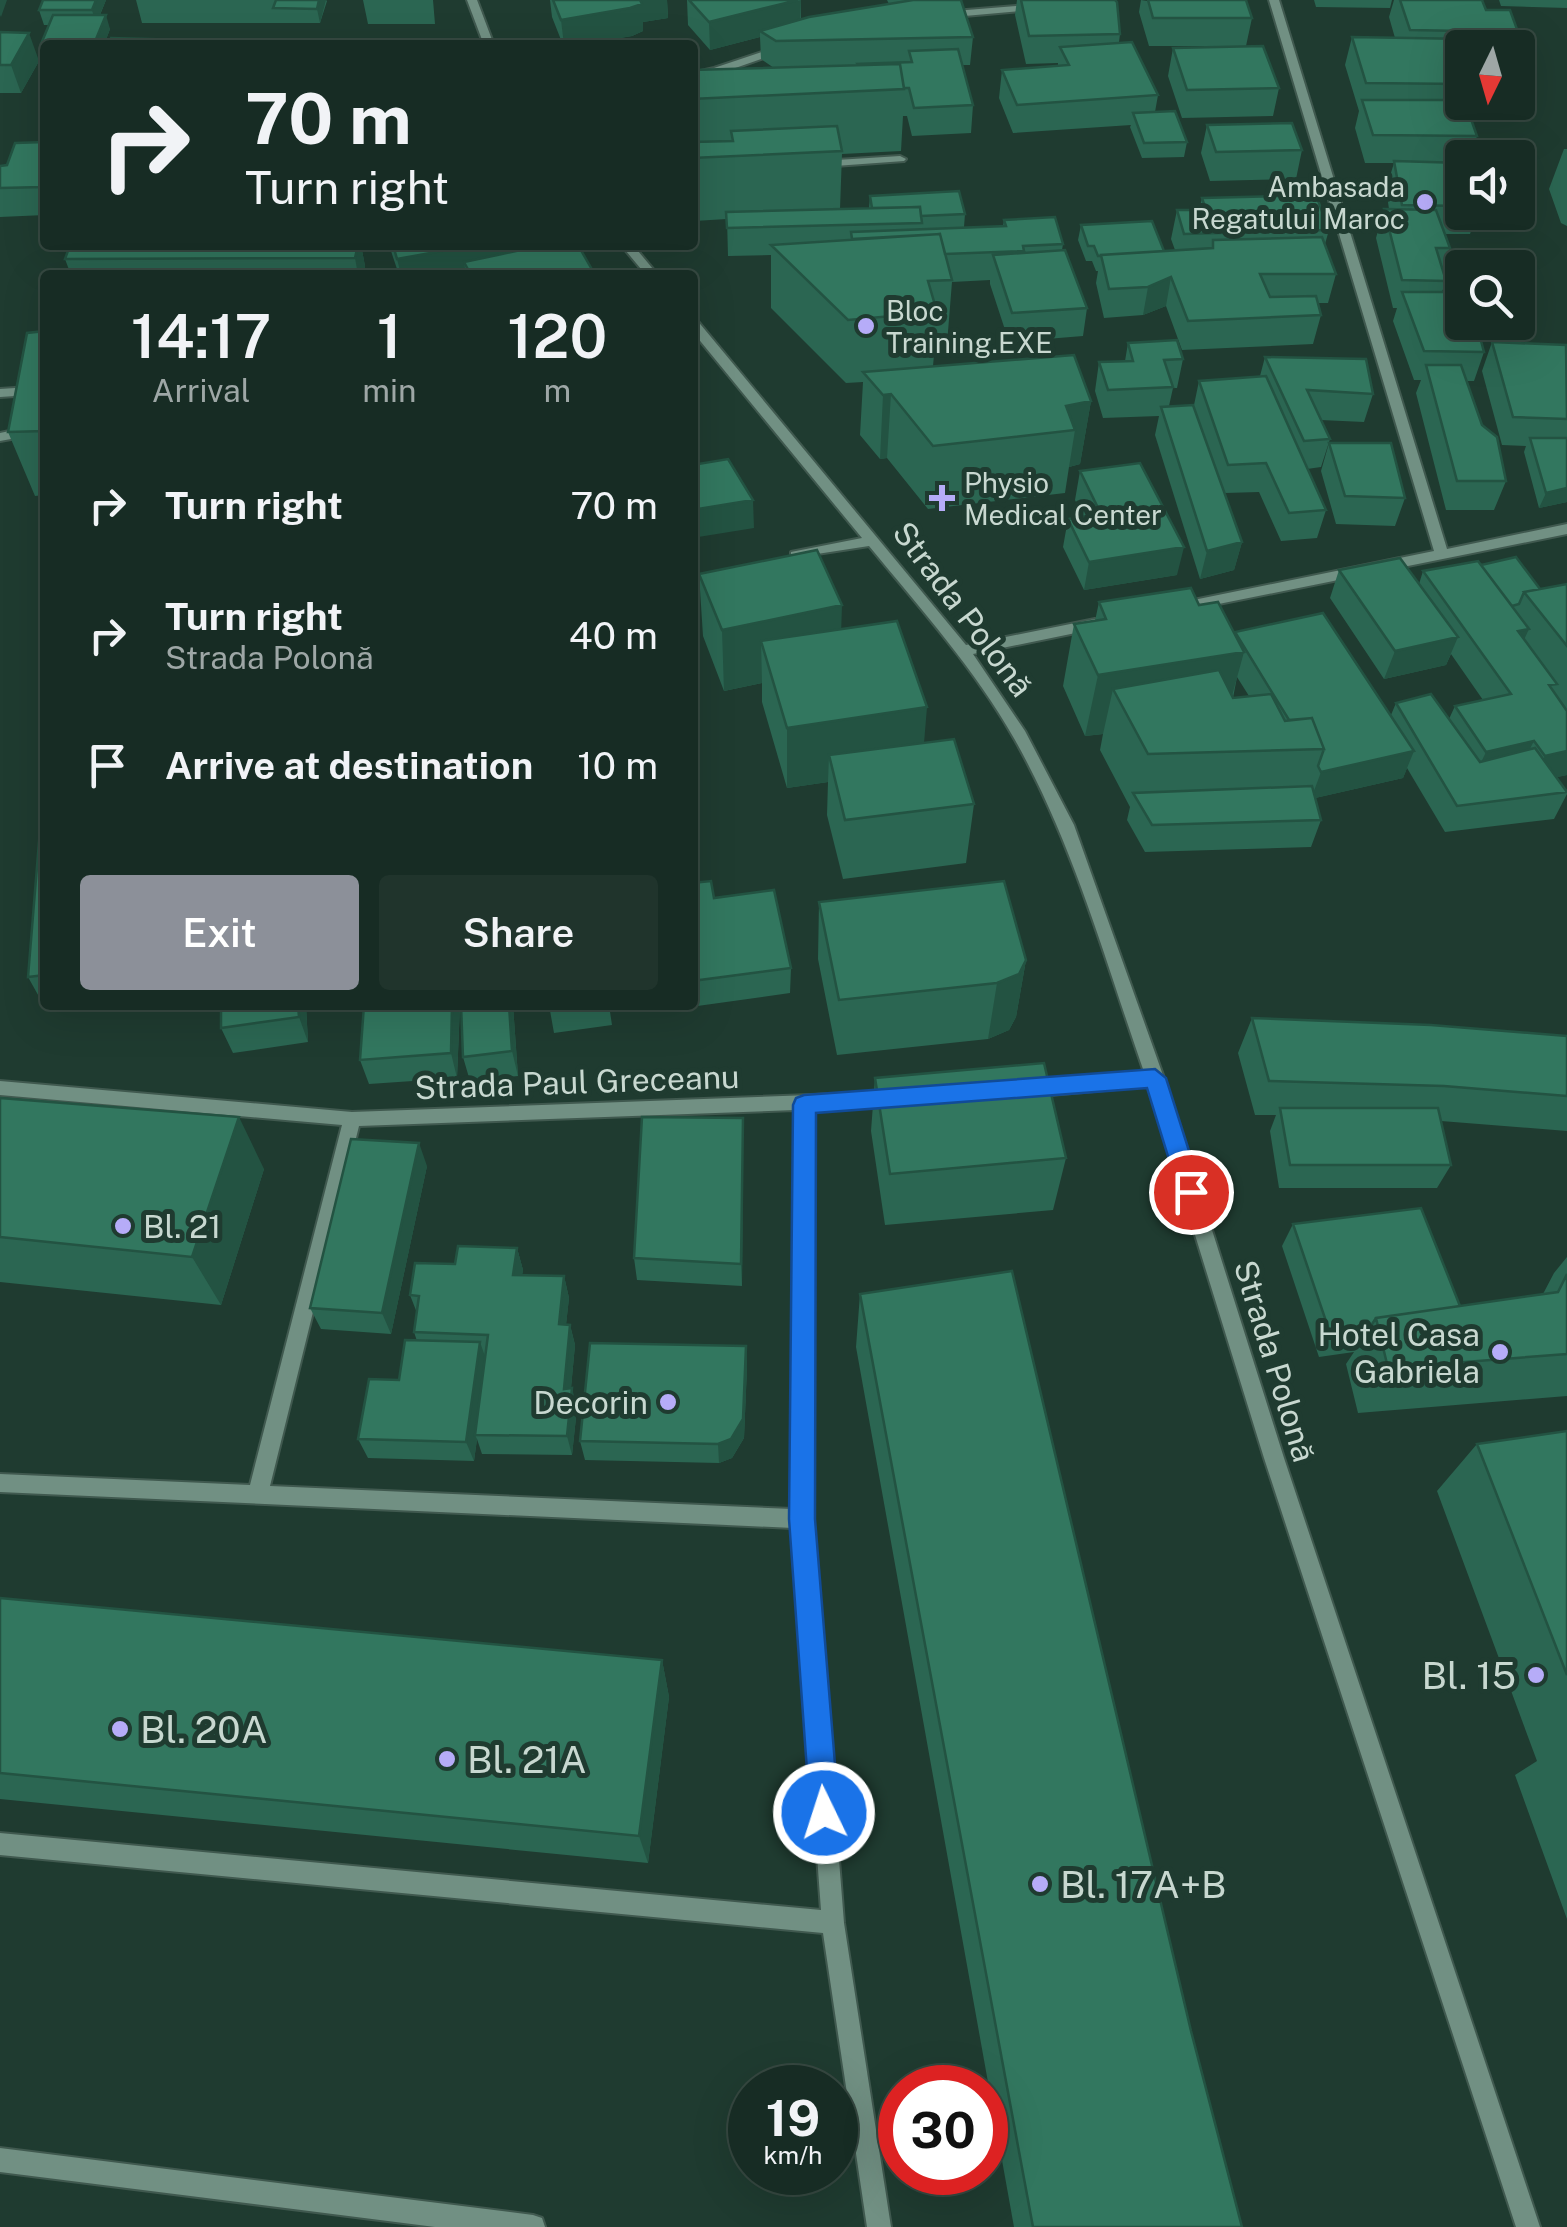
<!DOCTYPE html>
<meta charset="utf-8">
<style>
body{margin:0;font-family:"Public Sans",sans-serif;background:#20342c;color:#f1f3f6;height:100vh;display:flex;flex-direction:column;font-size:38px;white-space:nowrap}
*{box-sizing:border-box;margin:0}
p{font-size:32px;color:#9ea7a6}
.icon{flex:none;width:55px;height:55px;fill:none;stroke:currentColor;stroke-width:2;stroke-linecap:round;stroke-linejoin:round}
.map{position:relative;flex:1;overflow:hidden}
.panel{position:absolute;left:40px;top:270px;width:658px;height:740px;display:flex;flex-direction:column;background:#172c24;border-radius:10px;box-shadow:0 10px 40px #0002,0 0 0 2px #364841}
.panel>*{flex:none}
.banner{position:absolute;left:40px;top:40px;width:658px;height:210px;border-radius:10px;box-shadow:0 10px 40px #0002,0 0 0 2px #364841;background:#172c24;color:#f1f3f6;overflow:hidden}
.needle{width:65px;rotate:185deg}
.buttons{position:absolute;left:1445px;top:30px;display:grid;gap:20px}
.buttons a{display:grid;place-items:center;width:90px;height:90px;border-radius:10px;background:#172c24;box-shadow:0 10px 40px #0002,0 0 0 2px #364841;font-size:50px}
.speed{position:absolute;left:728px;top:2065px;display:flex;gap:20px;font-size:50px;font-weight:700;text-align:center}
.speed>*{display:grid;place-content:center;width:130px;height:130px;border-radius:50%;background:#172c24;box-shadow:0 10px 40px #0002,0 0 0 2px #364841;line-height:1}
.speed small{font-size:25px;font-weight:400}
.speed .limit{border:15px solid #d22;background:#fff;color:#111}
.pin{position:absolute;display:grid;place-items:center;width:85px;height:85px;color:#fff;margin:-42px;border:5px solid #fff;border-radius:50%;box-shadow:0 2px 10px #0007}
.me{position:absolute;width:110px;margin:-55px;rotate:356deg;stroke-linejoin:round;filter:drop-shadow(0 0 8px #0008)}
.turn{display:flex;align-items:center;gap:35px;height:210px;padding:0 40px;font-size:45px}
.turn .icon{width:130px;height:130px;stroke-width:2.5}
.turn b{display:block;font-size:70px;line-height:85px}
.eta{display:flex;justify-content:space-evenly;align-items:center;height:170px;text-align:center}
.eta b{font-size:60px;font-weight:600;line-height:70px}
.action{display:flex;gap:20px;margin-top:auto;padding:20px 40px}
.action a{flex:1;height:115px;border-radius:10px;background:#8c9099;color:#fff;font-size:40px;font-weight:600;line-height:115px;text-align:center}
.action a+a{background:#20342c;color:#f1f3f6}
ul{padding:0;list-style:none}
li{display:flex;align-items:center;gap:30px;height:130px;padding:0 40px}
li div{flex:1}
li b{display:block;font-size:38px}
li em{font-style:normal}
.map>svg:first-child{display:block}
.lines{fill:none;stroke-linecap:round;stroke-linejoin:round}
.minor-casing{stroke:#40594f;stroke-width:4}
.minor{fill:#719083;fill-rule:evenodd}
.wall{fill:#2b6652;fill-rule:evenodd}
.shaded-wall{fill:#235342}
.building{fill:#32775f;stroke:#235342;stroke-width:2.5}
.route{fill:#1a73e8;stroke:#114b97;stroke-width:2.5}
.poi-dot{fill:#b6acf8;stroke:#1f3b30;stroke-width:4}
.labels{text-anchor:middle;dominant-baseline:central;stroke-width:10;stroke-linejoin:round;paint-order:stroke}
.far-poi-label{font-size:28px;fill:#c8d8d0;stroke:#1f3b30;text-anchor:start}
.street-label{font-size:32px;fill:#c8d8d0;stroke:#1f3b30}
.poi-label{font-size:32px;fill:#c8d8d0;stroke:#1f3b30;text-anchor:end}
.near-poi-label{font-size:38px;fill:#c8d8d0;stroke:#1f3b30;text-anchor:start}
</style>
<div class="map">
<svg width="1567" height="2227" viewBox="0 0 1567 2227">
<rect width="100%" height="100%" fill="#1f3b30"/>
<g class="lines">
<!-- minor casing -->
<g class="minor-casing">
<path id="minor" d="M467 0H477L494 45H484Z
M1269 0H1279L1447 549 1567 524V534L1174 613 1169 611V605L1434 551Z
M1016 6 1020 7V11L942 18 937 15 942 12Z
M780 46 785 49 784 51 721 73 692 79V73L714 68Z
M900 156 906 159 904 161 821 167 815 164 821 161Z
M621 245H633L658 275H646Z
M692 318 696 319 966 645 1095 619 1102 624 1095 629 973 654 1025 731 1074 825 1164 1078 1284 1458 1540 2227H1516L1264 1458 1149 1086 1028 1097 1022 1095 1019 1090 1022 1085 1028 1083 1144 1072C1105 960 1073 843 1015 740 975 669 920 608 869 546L791 558V552L862 538 692 331Z
M45 386V394L0 397V389Z
M45 417V426L22 437 0 441V433L14 430Z
M0 1081 352 1112 893 1092 899 1094 902 1099 899 1104 893 1106 813 1109 812 1519 844 1923 891 2227H867L823 1933 0 1855V1833L821 1910 793 1528 0 1492V1474L250 1485 342 1125 0 1095ZM795 1110 792 1509 270 1486 359 1126Z
M0 2148 533 2215 542 2218 545 2227H435L0 2172Z"/>
</g>
<!-- minor -->
<use href="#minor" class="minor"/>
</g>
<!-- wall -->
<path class="wall" d="M43 0H106L100 15 110 29 104 45H45V57L41 44 49 25H44L39 10Z
M136 0H326L327 1 320 23H142Z
M363 0H433L435 24H368Z
M550 0H667L668 18 643 22V31L632 36 578 45H563L552 17Z
M687 0H801V19L889 4 887 0H961L973 37 970 65H962L973 105 971 133 912 136 907 116H903L901 151 842 154 840 209 869 208 870 196 965 214 964 227 1003 226 1004 220 1063 244 1062 250 1087 308 1083 336 1009 342 990 284V280L952 282 947 344H935L933 366 1091 401 1080 464 1069 467 1065 493 928 509 887 458 880 459 860 435 863 382 846 383 771 308V255L728 256 727 219 694 221 692 208V70L774 68 761 59 760 37 710 50 688 25Z
M1017 0H1115L1120 34 1119 42 1158 95 1155 112 1187 142 1184 157 1142 158 1130 127 1131 125 1013 133 999 98 1002 70 1058 66V63L1026 64 1015 15Z
M1141 0 1252 18 1246 46H1149L1139 12Z
M1314 0H1392L1390 8 1316 7Z
M1394 0H1482L1486 10 1518 32 1513 48H1462V102H1478L1474 113H1468L1477 136 1470 158H1462V212H1478L1470 234H1445L1450 248 1443 272 1446 281 1442 292 1484 352 1474 381H1466L1482 425 1506 481 1494 510H1446L1416 393 1421 380H1414L1393 321 1397 308H1393L1376 238 1384 209H1389L1386 189 1394 163H1365L1355 128 1359 111 1345 65 1352 37 1395 38 1389 17Z
M1499 0H1567V8L1501 6Z
M0 32 39 61 21 93H0Z
M1173 48 1279 88 1273 116 1182 118 1168 76Z
M1207 125 1302 150 1296 179 1210 181 1201 153Z
M45 142V215L0 217V166L7 165Z
M1564 149H1567V226L1561 223 1549 189Z
M1202 198 1329 230 1325 244 1336 274 1328 303H1317L1321 315 1313 344 1182 350 1166 306 1143 315 1104 318 1096 283 1098 271H1096L1092 261H1086L1078 240 1081 225 1164 251 1175 250 1171 239 1177 210H1199Z
M361 245 365 266 363 275H71L65 259Z
M389 245H578L594 273 619 275H399Z
M45 331V495L35 496 8 432Z
M1492 342 1567 347V502L1539 508 1524 452 1526 446 1502 445 1482 371Z
M1128 343 1183 359 1177 388H1173L1169 406 1194 405 1199 381 1260 376 1265 357 1373 394 1364 422 1321 420 1330 439 1321 467 1307 469 1326 510 1317 538 1281 541 1259 492 1225 493 1242 542 1234 570 1200 579 1155 435 1159 416 1103 418 1095 391 1099 362 1125 361Z
M1329 443 1405 498 1395 526 1336 524 1321 471Z
M1080 471 1177 575 1084 590 1063 547 1068 519 1083 517 1075 500Z
M1481 565 1540 589 1567 584V775L1557 777 1567 791V794L1554 819 1445 832 1407 768 1403 778 1315 798 1321 820 1311 847 1145 852 1127 820 1130 807 1100 750 1103 734 1085 736 1063 686 1074 624 1095 621 1099 602 1199 605 1234 633 1391 715 1396 703 1449 719 1455 706 1483 700 1451 654 1446 665 1384 679 1330 598 1339 570 1419 584 1423 571ZM1237 677 1249 696 1233 698Z
M699 574 841 629 924 743 974 804 966 863 843 879 827 815 828 782 787 788 762 702V683L724 691 703 636Z
M45 768V1002H42L28 977Z
M692 883 714 898 791 968 790 993 683 1008 682 1005H692Z
M819 902 1026 960 1016 1017 1009 1030 988 1039 837 1055 818 959Z
M221 1005H306L308 1042 233 1053 221 1028Z
M460 1005 457 1078 369 1084 360 1060Z
M461 1005H513L518 1076 470 1081 463 1057Z
M549 1005H609L612 1025 554 1033Z
M1252 1018 1567 1036V1131L1441 1121 1451 1165 1437 1188H1279L1270 1131 1276 1115H1255L1238 1053Z
M875 1078 1066 1158 1053 1210 885 1225 871 1131Z
M0 1098 264 1169 221 1305 0 1282Z
M743 1142 742 1286 637 1280 634 1258Z
M427 1166 391 1334 321 1329 310 1308Z
M1293 1224 1460 1306 1543 1294 1554 1273 1567 1257V1396L1358 1413 1346 1364 1354 1352 1319 1357 1282 1246Z
M517 1248 523 1270 522 1275 564 1276 569 1298 566 1324 570 1325 575 1345 571 1388 577 1408 572 1455 482 1454 477 1439 474 1461 368 1458 358 1439 399 1380 417 1341 414 1332 417 1313 410 1295 455 1264Z
M860 1294 1191 2031 1242 2227H1014L856 1347Z
M746 1346 747 1367 744 1438 732 1458 719 1463 585 1460 580 1441Z
M1567 1431V1919L1515 1775 1537 1761 1437 1491 1477 1444Z
M0 1598 662 1660 669 1697 648 1863 0 1799Z"/>
<!-- shaded-wall -->
<path class="shaded-wall" d="M0 0H7L1 17 0 15Z
M96 0H106L96 24 92 10Z
M319 0H326L320 23 317 9Z
M637 0H667L668 18 643 22V31L632 36 578 45H564L561 20Z
M801 0 800 27 760 31V37L710 50 709 22Z
M106 15 110 29 104 45H94Z
M29 33 39 61 21 93 11 65Z
M358 245H361L365 266 363 275H358L355 258Z
M475 245H564L464 262 466 275H401L397 259Z
M1171 277 1166 306 1143 315 1148 287Z
M891 394 887 458 880 459 883 395Z
M1091 401 1080 464 1069 467 1075 430 1066 406Z
M1567 488V502L1539 508 1546 493Z
M753 500 754 528 692 538V510Z
M1242 542 1234 570 1200 579 1207 551Z
M1184 547 1177 575 1084 590 1089 562Z
M842 605 840 667 761 641 762 683 724 691 722 630Z
M1529 629 1516 657 1518 631Z
M1458 637 1446 665 1384 679 1395 651Z
M1244 652 1227 714 1113 689 1103 734 1085 736 1098 675Z
M927 707 922 767 829 755 828 782 787 788V728Z
M1534 741 1520 768 1473 779 1486 752Z
M1414 751 1403 778 1311 799 1321 772Z
M1567 751V775L1531 783 1545 756Z
M1026 960 1016 1017 1009 1030 988 1039 997 983Z
M298 1005H306L308 1042 299 1017Z
M452 1005H460L457 1078 451 1053Z
M509 1005H513L518 1076 512 1051Z
M239 1117 264 1169 221 1305 192 1257Z
M743 1118V1142L742 1286 741 1264Z
M419 1143 427 1166 391 1334 382 1313Z
M517 1248 523 1270 519 1297 513 1275Z
M564 1276 569 1298 564 1344 559 1324Z
M570 1325 575 1345 569 1409 564 1389Z
M480 1342 487 1362 475 1435 477 1439 474 1461 466 1442Z
M746 1346 747 1367 744 1438 732 1458 719 1463 718 1444Z
M572 1388 577 1408 572 1455 567 1436Z
M662 1660 669 1697 648 1863 639 1836Z"/>
<!-- building -->
<path class="building" d="M43 0H96L92 10H39Z
M276 0H319L317 9 273 8Z
M553 0H640L642 4 630 8 561 20Z
M689 0H798L709 22Z
M913 0H961L973 37 776 41 760 31 809 17Z
M1021 0H1115L1117 2 1120 34 1029 36Z
M1148 0H1246L1252 18H1153Z
M1400 0H1482L1486 10H1510L1518 32 1410 30Z
M53 15H106L94 44H41Z
M0 32 29 33 11 65H0Z
M1352 37 1467 39 1470 48H1462V84L1366 83Z
M111 38 184 40 181 45H108Z
M315 42H440L439 45H315Z
M1132 42 1158 95 1017 105 1002 70 1069 65 1060 47Z
M1263 46 1279 88 1187 90 1173 48Z
M958 49 973 105 914 108 909 88H904L900 64 859 65 858 64 912 62 909 51Z
M900 64 904 89 692 99V70Z
M1362 100H1462V102H1465L1477 136 1373 135Z
M1175 111 1187 142 1144 143 1133 113Z
M1292 123 1302 150 1216 152 1207 125Z
M837 126 842 151 692 158V142L733 141 731 131Z
M45 142V180L43 187 0 188V166L7 165 15 143Z
M1394 161 1462 163V206L1402 205Z
M959 191 965 214 921 216 920 207 872 208 870 196Z
M1316 195 1329 230 1184 234 1177 210H1206L1202 198Z
M920 207 922 223 727 228 726 212Z
M1384 209 1436 210 1450 248H1436L1446 281 1402 280Z
M1055 217 1063 244 1023 246 1024 251 945 254 940 234 852 239 851 232 1006 226 1004 220Z
M1152 221 1164 251 1101 255V256H1098L1094 246H1088L1081 225Z
M940 234 952 280 928 281 937 312 848 320 771 245Z
M1322 237 1336 274H1260L1270 297 1316 296 1321 315 1188 321 1171 277 1148 287 1109 289 1101 255 1213 248V240Z
M70 245H358L355 258 65 259Z
M393 245H475L397 259Z
M545 245H578L594 273 582 275H471L464 262Z
M1065 250 1087 308 1012 313 993 255Z
M617 270 619 275H582Z
M1402 292H1462V322H1476L1484 352 1424 351Z
M45 331V431L8 432 27 333Z
M1177 340 1183 359 1164 360 1173 387 1108 390 1099 362 1133 361 1128 343Z
M1492 342 1566 345 1567 419 1513 417Z
M1074 355 1091 401 1066 406 1075 430 933 446 891 394 883 395 863 372Z
M1265 357 1366 359 1373 394 1307 390 1330 439 1304 441Z
M1426 365H1461L1482 425 1497 437 1506 481H1457Z
M1266 376 1326 510 1289 513 1266 463 1228 465 1199 381Z
M1193 405 1242 542 1207 551 1161 407Z
M1530 438H1567V488L1546 493Z
M1329 443H1391L1405 498 1345 496Z
M728 459 753 500 692 510V465Z
M1140 463 1184 547 1089 562 1068 519 1101 514 1080 471Z
M817 550 842 605 722 630 699 574Z
M1516 557 1540 589 1524 592 1519 604 1512 606 1481 565Z
M1400 558 1458 637 1395 651 1339 570Z
M1478 561 1529 629 1518 631 1557 684 1549 685 1567 711V751L1545 756 1534 741 1486 752 1455 706 1511 694 1423 571Z
M1567 584V646L1524 592Z
M1191 588 1199 605 1218 602 1244 652 1098 675 1074 624 1106 619 1099 602Z
M1323 613 1414 751 1321 772 1318 766 1324 749 1312 718 1289 720 1235 632Z
M897 621 927 707 787 728 761 641Z
M1219 670 1233 698 1271 694 1285 721 1312 718 1324 749 1148 754 1113 689Z
M1431 694 1480 762 1535 748 1567 792 1457 806 1396 703Z
M954 739 974 804 845 820 829 755Z
M45 768V975L28 977Z
M1312 786 1321 820 1152 825 1133 793Z
M711 881 714 898 774 890 791 968 692 981V883Z
M1004 881 1026 960 1019 974 997 983 839 1000 819 902Z
M221 1005H298L299 1017 221 1028Z
M364 1005H452L451 1053 360 1060Z
M461 1005H509L512 1051 463 1057Z
M549 1005H572L549 1008Z
M1252 1018 1431 1025 1567 1036V1096L1444 1086 1269 1081Z
M1044 1063 1066 1158 890 1174 875 1078Z
M0 1098 239 1117 192 1257 0 1237Z
M1280 1108H1438L1451 1165H1290Z
M642 1117 743 1118 741 1264 634 1258Z
M351 1139 419 1143 382 1313 310 1308Z
M1421 1208 1460 1306 1376 1318 1367 1332 1331 1336 1293 1224Z
M458 1246 517 1248 513 1275 564 1276 559 1324 570 1325 564 1389 572 1388 567 1436 475 1435 488 1335 414 1332 419 1296 410 1295 415 1263 455 1264Z
M1012 1271 1191 2031 1242 2227H1033L860 1294Z
M1567 1274V1354L1388 1368 1376 1318 1558 1292Z
M405 1340 480 1342 466 1442 358 1439 369 1379 399 1380Z
M590 1343 746 1346 743 1419 731 1439 718 1444 580 1441Z
M1567 1431V1675L1477 1444Z
M0 1598 662 1660 639 1836 0 1773Z"/>
<!-- route -->
<path class="route" d="M1155 1069 1166 1078 1202 1192 1199 1199H1182L1179 1192 1147 1088 816 1113 815 1519 839 1813 834 1823 824 1827 814 1823 810 1813 789 1519 793 1105 796 1098 804 1095Z"/>
<!-- markers -->
<g class="poi-dot">
<circle cx="1425" cy="202" r="10"/>
<circle cx="866" cy="326" r="10"/>
<path d="M937 483h10v10h10v10h-10v10h-10v-10h-10v-10h10z"/>
<circle cx="123" cy="1226" r="10"/>
<circle cx="1500" cy="1352" r="10"/>
<circle cx="668" cy="1402" r="10"/>
<circle cx="1536" cy="1675" r="10"/>
<circle cx="120" cy="1729" r="10"/>
<circle cx="447" cy="1759" r="10"/>
<circle cx="1040" cy="1884" r="10"/>
</g>
<g class="labels">
<!-- far-poi labels -->
<g class="far-poi-label">
<text x="1405" y="186" text-anchor="end">Ambasada<tspan x="1405" dy="32">Regatului Maroc</tspan></text>
<text x="886" y="310">Bloc<tspan x="886" dy="32">Training.EXE</tspan></text>
<text x="964" y="482">Physio<tspan x="964" dy="32">Medical Center</tspan></text>
</g>
<!-- street labels -->
<g class="street-label">
<text transform="translate(963 609) rotate(53)">Strada Polonă</text>
<text transform="translate(577 1082) rotate(-2)">Strada Paul Greceanu</text>
<text transform="translate(1275 1361) rotate(73)">Strada Polonă</text>
</g>
<!-- poi labels -->
<g class="poi-label">
<text x="143" y="1226" text-anchor="start">Bl. 21</text>
<text x="1480" y="1334">Hotel Casa<tspan x="1480" dy="37">Gabriela</tspan></text>
<text x="648" y="1402">Decorin</text>
</g>
<!-- near-poi labels -->
<g class="near-poi-label">
<text x="1516" y="1675" text-anchor="end">Bl. 15</text>
<text x="140" y="1729">Bl. 20A</text>
<text x="467" y="1759">Bl. 21A</text>
<text x="1060" y="1884">Bl. 17A+B</text>
</g>
</g>
</svg>
<div class="buttons">
<a><svg class="needle" viewBox="-14 -14 28 28"><path d="M0-13l5 13h-10z" fill="#e53935"/><path d="M0 13l5-13h-10z" fill="#9ea7a6"/></svg></a>
<a><svg class="icon" aria-label="sound" viewBox="0 0 24 24"><path d="M4 9h4l5-4v14l-5-4H4zM17 9q2 3 0 6"/></svg></a>
<a><svg class="icon" aria-label="search" viewBox="0 0 24 24"><circle cx="10" cy="10" r="6"/><path d="M15 15l6 6"/></svg></a>
</div>
<div class="speed"><div>19<small>km/h</small></div><div class="limit">30</div></div>
<div class="pin" style="left:1191px;top:1192px;background:#d93025"><svg class="icon" aria-label="arrive" viewBox="0 0 24 24"><path d="M6 21V4h12l-3 4 3 4H6"/></svg></div>
<svg class="me" style="left:824px;top:1813px" viewBox="-20 -20 40 40"><circle r="17" fill="#1a73e8" stroke="#fff" stroke-width="3"/><path d="M0-11L8 9 0 5-8 9z" fill="#fff"/></svg>
<div class="banner">
<div class="turn"><svg class="icon" aria-label="right" viewBox="0 0 24 24"><path d="M7 20v-9h11M14 6l5 5-5 5"/></svg><div><b>70 m</b>Turn right</div></div>
</div>
<section class="panel">
<div class="eta">
<div><b>14:17</b><p>Arrival</p></div>
<div><b>1</b><p>min</p></div>
<div><b>120</b><p>m</p></div>
</div>
<ul>
<li><svg class="icon" aria-label="right" viewBox="0 0 24 24"><path d="M7 20v-9h11M14 6l5 5-5 5"/></svg><div><b>Turn right</b></div><em>70 m</em></li>
<li><svg class="icon" aria-label="right" viewBox="0 0 24 24"><path d="M7 20v-9h11M14 6l5 5-5 5"/></svg><div><b>Turn right</b><p>Strada Polonă</p></div><em>40 m</em></li>
<li><svg class="icon" aria-label="arrive" viewBox="0 0 24 24"><path d="M6 21V4h12l-3 4 3 4H6"/></svg><div><b>Arrive at destination</b></div><em>10 m</em></li>
</ul>
<div class="action"><a>Exit</a><a>Share</a></div>
</section>
</div>
